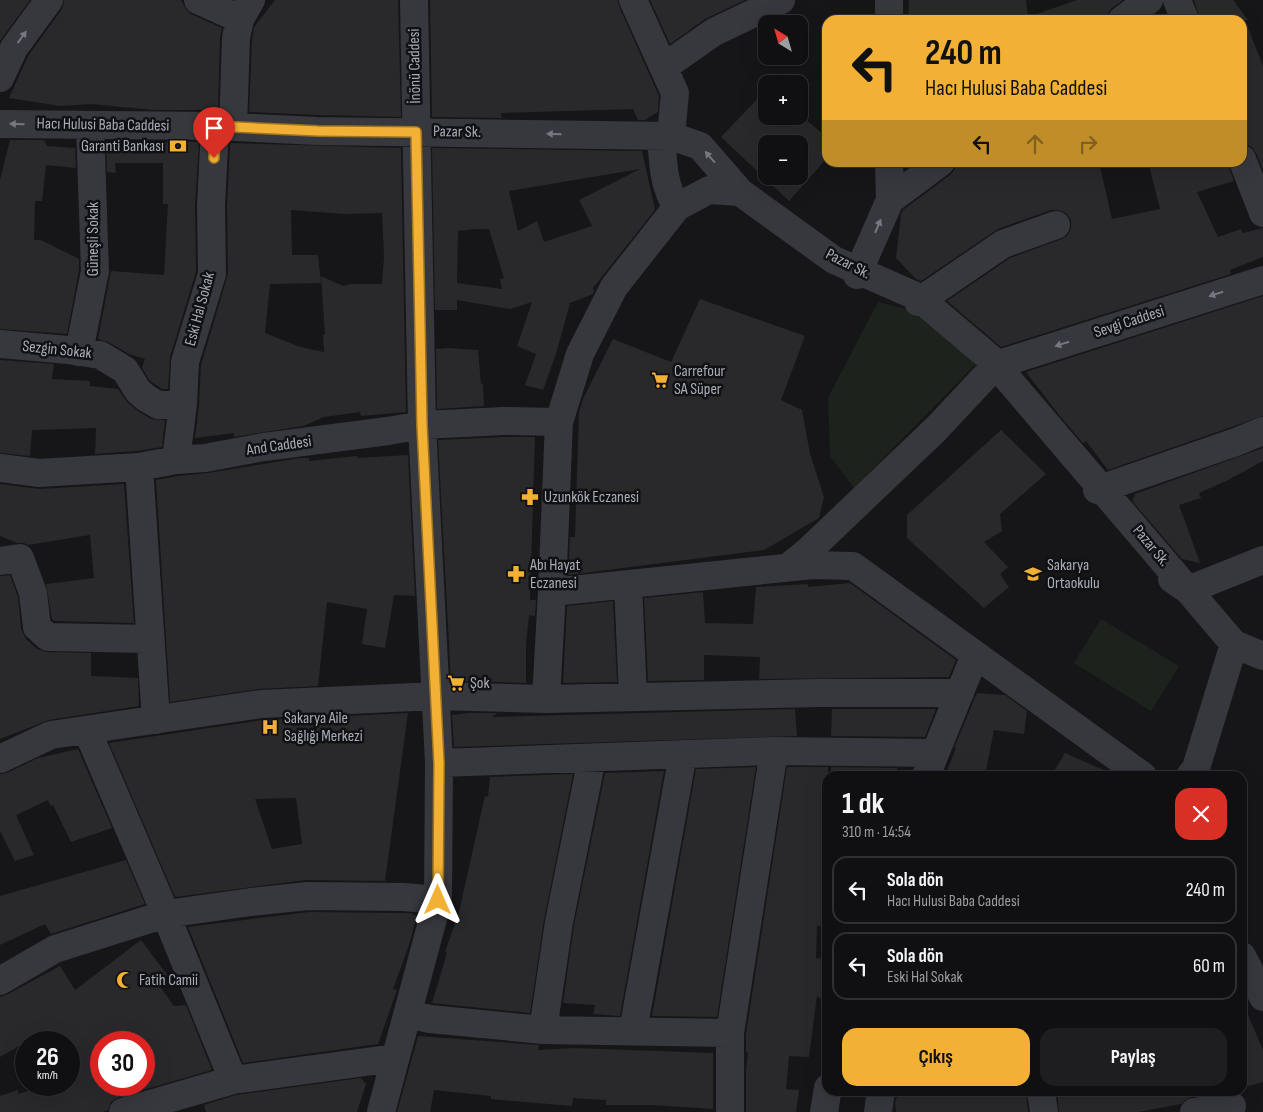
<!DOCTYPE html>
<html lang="tr">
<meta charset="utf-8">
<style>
body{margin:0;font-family:"Sofia Sans Condensed",sans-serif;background:#1e1e20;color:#f1f3f6;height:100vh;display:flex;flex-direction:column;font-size:19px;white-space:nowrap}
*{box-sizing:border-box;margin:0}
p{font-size:16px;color:#9c9d9f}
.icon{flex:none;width:28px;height:28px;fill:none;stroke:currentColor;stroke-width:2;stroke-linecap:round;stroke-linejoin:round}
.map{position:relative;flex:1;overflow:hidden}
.drawer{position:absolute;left:822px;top:771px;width:425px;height:325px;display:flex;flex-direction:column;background:#101012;border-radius:15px;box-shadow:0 5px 20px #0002,0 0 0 1px #303032}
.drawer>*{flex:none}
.top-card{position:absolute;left:822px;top:15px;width:425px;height:152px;border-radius:15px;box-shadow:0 5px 20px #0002,0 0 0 1px #303032;background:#f2b134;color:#111;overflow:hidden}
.needle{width:32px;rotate:323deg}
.fabs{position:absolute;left:758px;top:15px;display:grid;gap:10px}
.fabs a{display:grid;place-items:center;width:50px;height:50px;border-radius:10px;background:#101012;box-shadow:0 5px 20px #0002,0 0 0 1px #303032;font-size:25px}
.speed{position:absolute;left:15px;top:1031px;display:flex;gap:10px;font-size:25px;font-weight:700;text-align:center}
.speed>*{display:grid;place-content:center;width:65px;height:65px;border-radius:50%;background:#101012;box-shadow:0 5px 20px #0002,0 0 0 1px #303032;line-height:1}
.speed small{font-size:12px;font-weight:400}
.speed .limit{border:8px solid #d22;background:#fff;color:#111}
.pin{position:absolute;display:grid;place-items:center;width:42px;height:42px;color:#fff;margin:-51px -21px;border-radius:50% 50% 50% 0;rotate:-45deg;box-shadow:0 0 5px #0007}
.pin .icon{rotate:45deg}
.me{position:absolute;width:55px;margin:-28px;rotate:0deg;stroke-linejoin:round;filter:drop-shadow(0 0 4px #0008)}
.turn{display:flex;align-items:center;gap:18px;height:105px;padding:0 20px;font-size:22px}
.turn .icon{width:65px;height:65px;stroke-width:2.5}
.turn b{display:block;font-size:35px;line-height:42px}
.lanes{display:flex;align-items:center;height:48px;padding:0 20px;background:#0003;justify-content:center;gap:25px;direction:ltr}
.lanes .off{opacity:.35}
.round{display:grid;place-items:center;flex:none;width:52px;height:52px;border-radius:15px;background:#1e1e20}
.overview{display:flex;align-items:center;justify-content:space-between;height:85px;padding:0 20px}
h1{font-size:30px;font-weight:700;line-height:38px}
.cta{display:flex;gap:10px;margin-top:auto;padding:10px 20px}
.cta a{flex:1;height:58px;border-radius:15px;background:#f2b134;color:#111;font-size:20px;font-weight:700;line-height:58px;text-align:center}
.cta a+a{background:#1e1e20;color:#f1f3f6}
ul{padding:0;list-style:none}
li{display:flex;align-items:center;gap:15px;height:68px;margin:0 10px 8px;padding:0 10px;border:2px solid #303032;border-radius:15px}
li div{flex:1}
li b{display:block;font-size:19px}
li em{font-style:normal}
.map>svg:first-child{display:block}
.green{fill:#1c231d}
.building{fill:#29292c;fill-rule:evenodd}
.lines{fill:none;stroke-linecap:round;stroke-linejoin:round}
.minor{stroke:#37383d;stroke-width:28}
.oneway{fill:#757881}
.route-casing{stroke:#9d7322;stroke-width:12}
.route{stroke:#f2b134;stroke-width:9}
.labels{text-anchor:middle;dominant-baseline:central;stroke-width:5;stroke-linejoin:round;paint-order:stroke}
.street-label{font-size:16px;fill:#a8adb8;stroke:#111113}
.poi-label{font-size:16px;fill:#a8adb8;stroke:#111113;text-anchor:start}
</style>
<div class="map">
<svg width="1263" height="1112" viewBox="0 0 1263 1112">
<rect width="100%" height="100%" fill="#161618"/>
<!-- green -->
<path class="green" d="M878 302 909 310 947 335 976 364 854 488 830 456 828 398Z
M1101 619 1179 666 1151 711 1074 663Z"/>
<!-- building -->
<path class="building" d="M0 0H30L0 41Z
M64 0H181L186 9 191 14 222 28 220 37 218 110H153L91 104 60 106 9 98 28 56 62 9Z
M275 0H398L401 117 318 115 249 112 252 40 254 27Z
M430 0H618L619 6 659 96 658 112 645 120H638L633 109 501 113 502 118 432 117Z
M650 0H745L705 19 670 44Z
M909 0H1026L1028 17 1077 0H1123L1112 8 1108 13 1107 20H908Z
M1194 0H1233L1248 20H1245L1263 66V170L1256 153 1252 147 1246 144 1242 136V20H1200Z
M766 90V116H799V114L828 138V157L789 201 721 137ZM766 144H799V176H766Z
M10 140H44L47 146 75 148 76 168 46 165 42 201H35L34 240H41L79 259V270L67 334 0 329V180Z
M106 141 199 142 195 205 196 272 170 357 168 389H162L150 381 142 368 145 359 129 354 108 342 98 339 111 271 164 275 168 204H163V163H115L116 173 107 172Z
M230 143 401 148 406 412 361 416 360 412 324 417 303 426 234 437V433L195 438 199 405 201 365 228 274 227 206ZM291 210 344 214 382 213 384 257 382 284H351L343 286 321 276 325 335H323L324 352 300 347 265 333 270 284 321 283 318 255H292Z
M432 148 642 151 655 210 593 288 594 291 593 294 570 303 556 354 543 390 525 385 536 354 517 346 532 302 510 309 457 300V310H435ZM640 169 579 200 592 226 544 242 537 221 518 231 509 191ZM475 229H489L504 278 500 279 502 289 457 283 458 231Z
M956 162H1099L1112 219 1160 209 1148 162H1227L1234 181 1197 192 1218 237 1241 229 1243 233 1263 228V257L1230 270 1231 274 1001 347 947 301 1010 258 1062 239 1068 235 1071 228V220L1066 213 1058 210H1051L998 229 921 281 916 279 896 258 901 214 903 210 950 175 955 169Z
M1263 296V416L1108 470 1086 441 1083 443 1059 415 1026 372Z
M700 299 805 336 781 400 802 410 810 454 824 497 819 518 764 550 568 575 570 537H575L579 412 583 399 613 339 671 362Z
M449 348 478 350 481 384H483L484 406 437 409 436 349Z
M0 360 54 364 52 379 90 381V386L118 389 128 403 138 411 151 419 165 420 162 447 137 451 95 454 96 428 32 430 30 456 0 453Z
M1001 430 1046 474 1000 514 1002 531 984 542 1008 567 1000 574 1009 587 984 608 907 538V515Z
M504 437H535L530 600H536L535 616 529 615 526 645V683L451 681 438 440Z
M1263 448V461L1228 480 1199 493 1201 498 1179 505 1200 563 1182 559 1132 501 1135 494Z
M408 455 415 596 394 595 385 648 362 644 367 609 327 602 318 686 259 689 170 702 156 480 178 476 208 473 300 458H309V461L357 456V458Z
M0 484 40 489 124 484 134 623 54 621 52 619 46 584 94 578 90 535 28 545 24 543H17L0 536Z
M10 575 18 597 21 629 26 639 37 649 47 652 91 653V676L138 678 139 706 49 720 0 739V576Z
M850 583 956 660 949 677 759 679 760 657 704 655V680L648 681 644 598 703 592 705 623 753 624 756 587 808 584V587Z
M613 601 617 682 563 683 567 606Z
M977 693 1005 695 1027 711 1024 734 994 730 985 776H945L956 748H954Z
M795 709 797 736 454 747 452 715 469 713H497L492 717Z
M832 709H936L925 737 831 736Z
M408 713 385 881 306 880 175 897 109 743 262 720ZM296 798 302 844 272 849 255 799Z
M78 749 112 828 71 842 53 805 51 806 48 800 16 815 34 855 15 861 0 831V774L7 773 38 758Z
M1065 753 1115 775 1117 776H1051Z
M756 767 717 1017 652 1016 696 769Z
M787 767H828V926H817L816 958 828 959V963L821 999 817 996 809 1057 789 1056 786 1089 799 1090 796 1112H746V1072L748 1052 746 1053V1034Z
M831 767 897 768V776H831Z
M664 771 620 1016 593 1014 595 1005 563 1003 574 925 605 773Z
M573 774 544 920 530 1013 432 1003 447 953 445 952 459 912 485 796 488 797 490 777Z
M126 860 145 904 51 934 45 924 0 945V896Z
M309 912 402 913H411L417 916 409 945 393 989 397 990 378 1044 243 1063 188 927Z
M141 940 168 976 158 984 174 1006 186 1005 212 1070 119 1097 111 1102 108 1110 103 1112H0V1096L18 1090V1094L51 1085H69V1042H46L41 1033 0 1057V997L8 994 60 966 75 990ZM101 1042H144V1085H101Z
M1242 1001 1263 1050V1082L1242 1088Z
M418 1036 539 1045 538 1050 574 1048 713 1053V1109L651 1105H606V1100L573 1098 572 1106 491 1099V1096L434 1090 430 1112H397Z
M361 1078 366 1084 357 1112H206L204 1105 236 1095Z
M901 1091H1026L1028 1112H896L895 1101Z
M1057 1091H1202V1095L1191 1097 1185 1100 1181 1104 1138 1112H1059Z"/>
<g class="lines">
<!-- minor -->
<path class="minor" d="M198 0 240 19 251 0
M633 0 675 93 671 136
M889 0V20
M1177 0 1185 20
M1122 20 1149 0
M664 67 714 32 781 0
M0 78 14 48 49 0
M0 124 215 126 318 131 671 136 700 146 740 192 834 260 918 297 990 358 1188 590
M233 127 236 38 240 19
M660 136C662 144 662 151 663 160 664 177 668 193 677 207
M1242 159 1263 213
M890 200 941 162
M857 275 890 200 889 162
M918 302 1003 244 1056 225
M0 344 68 350 100 355 125 370 138 391 146 398 158 405 183 404
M79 352 95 271 90 125
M176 460 183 404 185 362 212 274 211 206 215 126
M139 467 156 720
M0 468 39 473 139 467 176 460 205 458 264 447 388 431 422 425 504 421 559 422
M1097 490 1236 442 1263 431
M0 561 20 558 33 593 37 627 48 637 150 639
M787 568 807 552 936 429 996 365 1263 280
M1172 579 1188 590 1234 644 1196 768 1190 776
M628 584 633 697
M1188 590 1263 560
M552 592 813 565 853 566 1143 776
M1234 644 1263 656
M546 699 552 592 559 422 580 354 614 287 677 207 709 190 740 192
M87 730 164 910 233 1080
M0 759 51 735 261 704 436 696 546 699 818 693H960
M439 763 774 751 935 753
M926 776 975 655
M1242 956 1263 997
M0 981 55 949 166 914 251 902 308 896 403 897 438 900
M408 1014 430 1019 543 1030 730 1033
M543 1030 559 922 592 758
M633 1031 683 754
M1041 1091 1044 1112
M123 1112 233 1080 395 1058
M381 1112 438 900 439 763 422 425 414 0
M730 1112V1033L774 751
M824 1112 828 1088
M878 1112 881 1091
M1194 1112 1232 1106"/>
</g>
<!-- one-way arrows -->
<defs><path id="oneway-solid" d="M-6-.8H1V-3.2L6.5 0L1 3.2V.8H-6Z" transform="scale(1.25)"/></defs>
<g class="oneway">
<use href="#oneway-solid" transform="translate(22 37) rotate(-54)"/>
<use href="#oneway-solid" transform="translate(17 124) rotate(-179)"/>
<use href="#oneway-solid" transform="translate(554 134) rotate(-179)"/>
<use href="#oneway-solid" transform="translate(710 157) rotate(-131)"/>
<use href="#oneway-solid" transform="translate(878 226) rotate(-67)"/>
<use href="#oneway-solid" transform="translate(1216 294) rotate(163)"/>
<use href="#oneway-solid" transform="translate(1062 344) rotate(162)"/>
</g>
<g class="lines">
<!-- route casing -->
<g class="route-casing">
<path id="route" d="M214 158 215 126 318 131 416 132 422 425 439 763 438 900"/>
</g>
<!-- route -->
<use href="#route" class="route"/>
</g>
<!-- icons -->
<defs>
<g id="bank-bare" transform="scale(1.35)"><path d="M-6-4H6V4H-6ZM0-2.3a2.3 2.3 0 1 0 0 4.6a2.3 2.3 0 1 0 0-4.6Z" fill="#f2b134" stroke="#111113" stroke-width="2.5" paint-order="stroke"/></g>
<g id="supermarket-bare" transform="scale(1.35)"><path d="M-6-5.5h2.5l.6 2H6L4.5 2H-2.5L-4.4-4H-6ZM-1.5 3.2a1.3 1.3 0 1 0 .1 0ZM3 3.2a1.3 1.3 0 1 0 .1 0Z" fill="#f2b134" stroke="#111113" stroke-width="2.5" paint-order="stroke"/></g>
<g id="pharmacy-bare" transform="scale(1.35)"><path d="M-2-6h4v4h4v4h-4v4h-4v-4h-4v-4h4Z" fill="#f2b134" stroke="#111113" stroke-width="2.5" paint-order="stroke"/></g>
<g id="school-bare" transform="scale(1.35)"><path d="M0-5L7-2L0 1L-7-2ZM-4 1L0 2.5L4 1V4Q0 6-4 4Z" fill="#f2b134" stroke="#111113" stroke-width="2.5" paint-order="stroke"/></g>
<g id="hospital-bare" transform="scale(1.35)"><path d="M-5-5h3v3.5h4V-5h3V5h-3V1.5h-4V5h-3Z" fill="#f2b134" stroke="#111113" stroke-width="2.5" paint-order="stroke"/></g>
<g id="mosque-bare" transform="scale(1.35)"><path d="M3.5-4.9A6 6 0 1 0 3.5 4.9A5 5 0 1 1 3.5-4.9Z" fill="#f2b134" stroke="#111113" stroke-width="2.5" paint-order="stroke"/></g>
</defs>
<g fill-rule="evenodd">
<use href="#bank-bare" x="178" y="146"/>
<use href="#supermarket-bare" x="660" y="380"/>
<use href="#pharmacy-bare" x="530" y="497"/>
<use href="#pharmacy-bare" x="516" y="574"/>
<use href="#school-bare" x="1033" y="574"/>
<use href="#supermarket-bare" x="456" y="683"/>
<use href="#hospital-bare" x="270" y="727"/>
<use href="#mosque-bare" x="125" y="980"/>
</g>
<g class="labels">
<!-- street labels -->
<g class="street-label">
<text transform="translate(415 66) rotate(-91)">İnönü Caddesi</text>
<text transform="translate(103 125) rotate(1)">Hacı Hulusi Baba Caddesi</text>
<text transform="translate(457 132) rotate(1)">Pazar Sk.</text>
<text transform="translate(93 239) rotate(-90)">Güneşli Sokak</text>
<text transform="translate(848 264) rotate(27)">Pazar Sk.</text>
<text transform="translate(200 309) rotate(-75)">Eski Hal Sokak</text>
<text transform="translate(1129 322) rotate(-18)">Sevgi Caddesi</text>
<text transform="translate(57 350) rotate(6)">Sezgin Sokak</text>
<text transform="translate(279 446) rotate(-8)">And Caddesi</text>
<text transform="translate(1151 546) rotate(50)">Pazar Sk.</text>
</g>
<!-- poi labels -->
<g class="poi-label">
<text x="164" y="146" text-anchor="end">Garanti Bankası</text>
<text x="674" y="371">Carrefour<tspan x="674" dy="18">SA Süper</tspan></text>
<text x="544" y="497">Uzunkök Eczanesi</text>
<text x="530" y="565">Abı Hayat<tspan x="530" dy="18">Eczanesi</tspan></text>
<text x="1047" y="565">Sakarya<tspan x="1047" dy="18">Ortaokulu</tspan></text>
<text x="470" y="683">Şok</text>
<text x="284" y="718">Sakarya Aile<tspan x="284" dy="18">Sağlığı Merkezi</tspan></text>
<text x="139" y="980">Fatih Camii</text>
</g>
</g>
</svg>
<div class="fabs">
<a><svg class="needle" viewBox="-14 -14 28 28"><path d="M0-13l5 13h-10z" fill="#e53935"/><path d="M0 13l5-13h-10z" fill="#9c9d9f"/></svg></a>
<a>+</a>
<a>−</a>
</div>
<div class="speed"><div>26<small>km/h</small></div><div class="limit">30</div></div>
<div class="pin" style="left:214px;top:158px;background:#d93025"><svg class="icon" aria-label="arrive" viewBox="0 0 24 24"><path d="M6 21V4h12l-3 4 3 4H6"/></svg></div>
<svg class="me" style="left:438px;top:900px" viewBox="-20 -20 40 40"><path d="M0-17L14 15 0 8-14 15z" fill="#f2b134" stroke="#fff" stroke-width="4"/></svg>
<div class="top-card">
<div class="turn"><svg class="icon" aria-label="left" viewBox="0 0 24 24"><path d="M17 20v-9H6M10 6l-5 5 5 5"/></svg><div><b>240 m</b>Hacı Hulusi Baba Caddesi</div></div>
<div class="lanes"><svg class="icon" aria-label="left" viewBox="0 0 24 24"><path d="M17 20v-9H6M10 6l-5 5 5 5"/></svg><svg class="icon off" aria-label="ahead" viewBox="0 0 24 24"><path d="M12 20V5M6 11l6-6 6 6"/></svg><svg class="icon off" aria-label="right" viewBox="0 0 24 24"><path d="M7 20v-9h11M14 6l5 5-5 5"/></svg></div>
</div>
<section class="drawer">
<div class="overview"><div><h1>1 dk</h1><p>310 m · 14:54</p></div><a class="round" style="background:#d93025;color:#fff"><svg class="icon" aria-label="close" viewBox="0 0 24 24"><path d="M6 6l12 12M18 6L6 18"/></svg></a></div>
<ul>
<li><svg class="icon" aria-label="left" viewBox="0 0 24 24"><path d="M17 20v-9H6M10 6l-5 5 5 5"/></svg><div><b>Sola dön</b><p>Hacı Hulusi Baba Caddesi</p></div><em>240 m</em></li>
<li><svg class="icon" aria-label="left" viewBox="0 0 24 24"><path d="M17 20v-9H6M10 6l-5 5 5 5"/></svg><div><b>Sola dön</b><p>Eski Hal Sokak</p></div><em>60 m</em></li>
</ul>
<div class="cta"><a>Çıkış</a><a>Paylaş</a></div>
</section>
</div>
